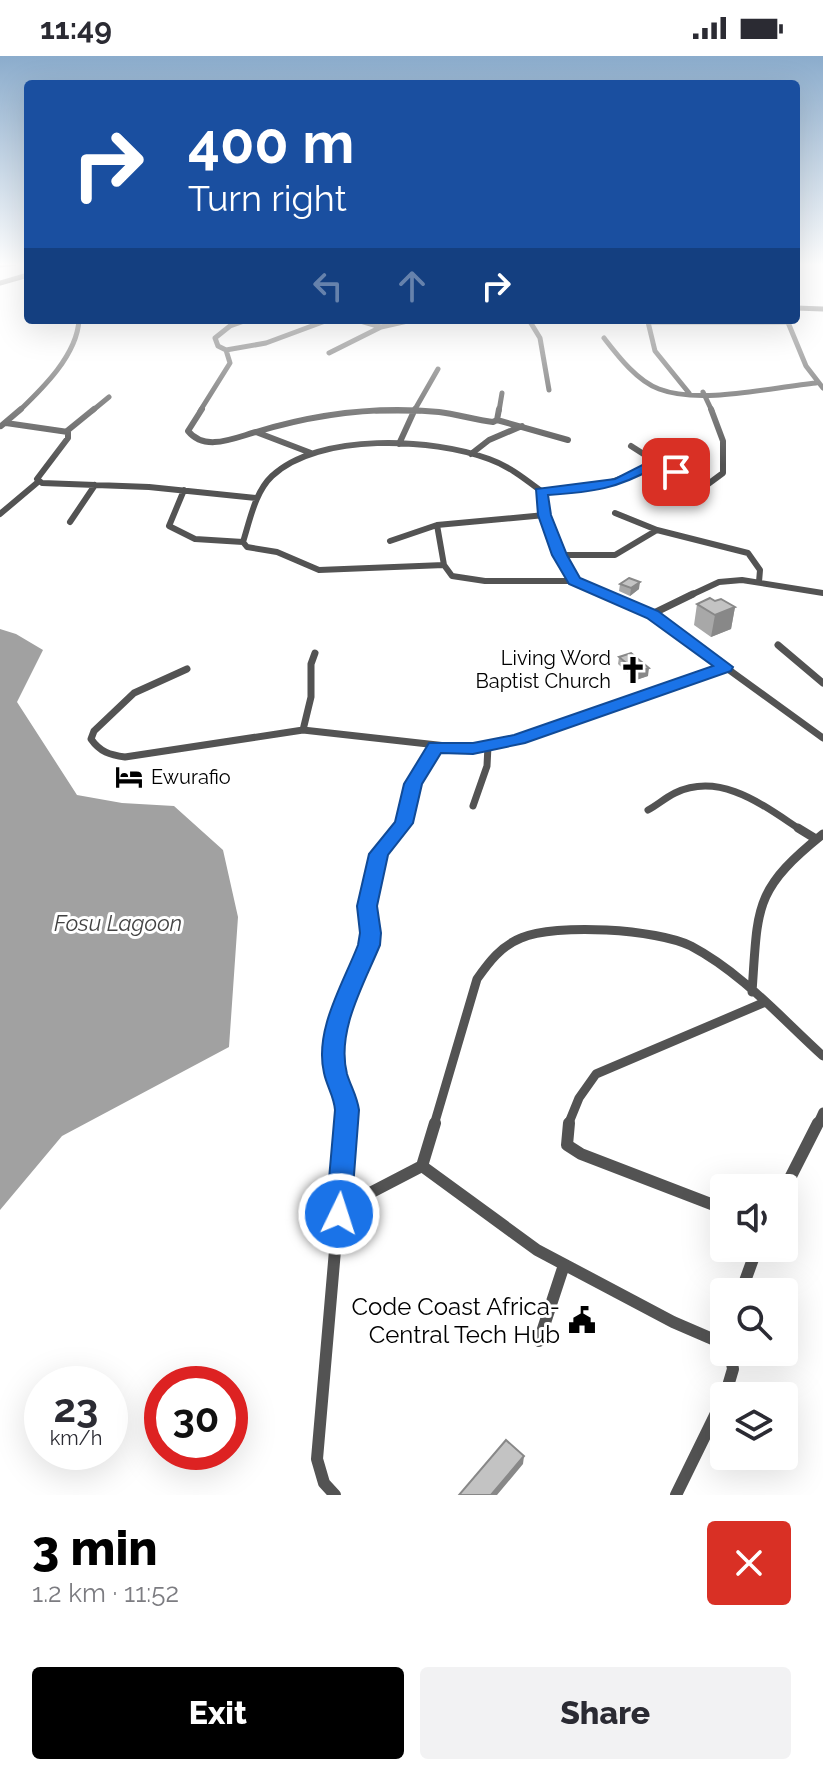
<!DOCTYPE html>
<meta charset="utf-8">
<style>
body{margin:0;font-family:Raleway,sans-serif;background:#f2f2f3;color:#2b2b33;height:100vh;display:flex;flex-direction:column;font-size:30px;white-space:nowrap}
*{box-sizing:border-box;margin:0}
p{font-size:26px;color:#7c7c81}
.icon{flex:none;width:44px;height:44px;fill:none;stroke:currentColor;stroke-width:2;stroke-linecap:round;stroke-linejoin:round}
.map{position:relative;height:1439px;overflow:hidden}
.details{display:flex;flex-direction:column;background:#fff;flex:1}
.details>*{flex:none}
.hud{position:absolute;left:24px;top:24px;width:776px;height:244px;border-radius:8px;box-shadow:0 8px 32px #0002;background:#1a4fa0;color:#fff;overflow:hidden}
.fabs{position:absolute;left:710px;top:1118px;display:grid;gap:16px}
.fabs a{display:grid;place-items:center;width:88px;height:88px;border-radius:8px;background:#fff;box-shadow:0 8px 32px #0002;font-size:40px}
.speed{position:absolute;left:24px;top:1310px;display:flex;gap:16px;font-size:40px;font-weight:700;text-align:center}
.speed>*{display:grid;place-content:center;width:104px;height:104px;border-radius:50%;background:#fff;box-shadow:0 8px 32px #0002;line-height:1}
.speed small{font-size:20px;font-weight:400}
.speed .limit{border:12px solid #d22;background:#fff;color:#111}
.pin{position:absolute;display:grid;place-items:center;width:68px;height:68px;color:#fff;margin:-34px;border-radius:16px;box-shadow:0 4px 12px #0006}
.me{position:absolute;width:88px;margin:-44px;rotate:4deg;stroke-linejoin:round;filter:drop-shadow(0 0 6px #0008)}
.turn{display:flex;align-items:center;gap:28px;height:168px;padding:0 32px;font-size:36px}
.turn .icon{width:104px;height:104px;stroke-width:2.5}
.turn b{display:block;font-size:56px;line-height:68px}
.lanes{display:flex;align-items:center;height:76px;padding:0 32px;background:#0003;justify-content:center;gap:40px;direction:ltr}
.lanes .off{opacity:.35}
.round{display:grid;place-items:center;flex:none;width:84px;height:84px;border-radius:8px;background:#f2f2f3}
.overview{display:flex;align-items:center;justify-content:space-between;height:136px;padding:0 32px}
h1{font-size:48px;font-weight:800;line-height:60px;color:#000}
.primary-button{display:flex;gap:16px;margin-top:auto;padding:16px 32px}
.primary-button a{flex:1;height:92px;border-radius:8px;background:#000;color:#fff;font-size:32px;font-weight:800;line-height:92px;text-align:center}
.primary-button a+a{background:#f2f2f3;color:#2b2b33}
.status{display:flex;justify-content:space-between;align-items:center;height:56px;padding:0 40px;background:#fff;direction:ltr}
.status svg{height:22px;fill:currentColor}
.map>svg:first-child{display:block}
.water{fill:#a1a1a1}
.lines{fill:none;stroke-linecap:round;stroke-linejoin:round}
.minor-far4{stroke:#535353;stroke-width:5}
.minor-far3{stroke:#535353;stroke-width:6}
.minor-far2{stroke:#535353;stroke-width:7}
.minor-far1{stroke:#535353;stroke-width:9}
.minor{stroke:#535353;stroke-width:12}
.wall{fill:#a8a8a8}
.shaded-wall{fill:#888}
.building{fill:#c3c3c3;stroke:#888;stroke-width:2}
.route{fill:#1a73e8;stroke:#114b97;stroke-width:2}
.labels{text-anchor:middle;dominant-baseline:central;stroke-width:6;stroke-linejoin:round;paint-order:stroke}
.poi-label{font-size:20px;fill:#000;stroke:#fff;text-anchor:end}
.water-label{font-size:22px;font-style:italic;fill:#424242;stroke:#fff}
.near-poi-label{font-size:24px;fill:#000;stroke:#fff;text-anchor:end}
</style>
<div class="status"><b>11:49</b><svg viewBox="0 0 49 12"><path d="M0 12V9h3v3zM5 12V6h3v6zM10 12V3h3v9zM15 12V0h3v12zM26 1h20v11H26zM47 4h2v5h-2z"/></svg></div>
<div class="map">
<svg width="823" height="1439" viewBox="0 0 823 1439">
<rect width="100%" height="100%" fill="#fff"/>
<!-- water -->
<path class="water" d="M0 573 16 578 43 594 17 646 77 739 122 747 174 750 223 794 238 861 229 991 62 1080 0 1154Z"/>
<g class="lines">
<!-- minor-far4 -->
<path class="minor-far4" d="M0 209 16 207
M0 227 28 219
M796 252 823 253
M357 264 381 271
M529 264 540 282 549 334
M787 264 806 310 823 332
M604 282C618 300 637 325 659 333 701 349 772 331 816 327
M226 294 218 290 215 282 230 270 247 264
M329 297 381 271 412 264
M703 336 712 355
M689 337 655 295 648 266H788
M19 355C43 332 77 299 79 264
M92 355 109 341
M200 355 230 307 226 294 266 287 328 264
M376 355H420
M414 355 438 313
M499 355 502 337"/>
<!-- minor-far3 -->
<path class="minor-far3" d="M202 353 188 375C205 396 234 382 256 376
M497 364 568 384
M6 367 68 376V382L37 423 42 427 149 431 256 442
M1 370 21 353
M67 375 94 353
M399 388 415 353
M631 390 656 406
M311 397 256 376C315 358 377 350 439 356 457 358 475 364 493 366L497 364 499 353
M471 398 489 384 522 370
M184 434 169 470 195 483 243 486C250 464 255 436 272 420 319 376 433 382 489 403 509 410 525 423 541 435 545 458 556 510 574 525 583 532 600 536 610 540
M700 434 723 417V385L711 353
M541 435C593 433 610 431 656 406L676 416
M0 458 38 426
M70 466 95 429
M437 469 444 509 452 520 485 525H574
M657 474 748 497 760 514 759 526
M390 485 437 469 545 459
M243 486 247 491 277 496 319 514 444 509
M559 499H615L657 474 615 457
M689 540 719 526 742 524 823 537"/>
<!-- minor-far2 -->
<path class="minor-far2" d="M606 538 652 558 823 682
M652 558 693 538
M778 589 823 627
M187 613 134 637 94 675 91 683C100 696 110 699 125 701L303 674 473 693 518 683 725 611
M303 674 311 641V608L315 597
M473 750 487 710 488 690
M648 754C657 749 665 742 675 737 721 715 764 750 801 774
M398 774 404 767 413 728 435 691"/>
<!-- minor-far1 -->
<path class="minor-far1" d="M798 772 816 783
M752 936C758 851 753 834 823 778
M346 1069C348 1044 336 1025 334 1001 332 961 354 925 369 889L371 877 367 850 379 798 400 772
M434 1069 477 923C489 906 501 890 521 882 556 867 657 873 691 890 742 917 781 962 823 1000
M568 1069 579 1042 596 1018 763 947
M817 1069 823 1056"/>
<!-- minor -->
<path class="minor" d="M569 1067 567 1089 581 1098 724 1153
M422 1110 537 1194 673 1266 724 1288
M784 1134 818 1067
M339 1158 370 1137 422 1110 435 1067
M741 1236 757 1192
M539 1285 564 1209
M725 1340 733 1313 730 1296
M335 1439 324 1427 317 1403 346 1067
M676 1439 724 1341"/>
</g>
<!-- wall -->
<path class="wall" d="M620 528 639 533 630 540 619 535Z
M715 545 735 551 731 573 711 581 694 569 697 548Z
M619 601 648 620 636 624 618 608Z"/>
<!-- shaded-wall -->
<path class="shaded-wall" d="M640 526 639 533 630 540 631 532Z
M735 551 731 573 711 581 715 559Z
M649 612 648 620 636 624 637 616Z
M524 1400 523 1408 497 1439H491Z"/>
<!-- building -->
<path class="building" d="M629 522 640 526 631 532 620 528Z
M710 542 715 545 721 543 735 551 715 559 697 548Z
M631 597 649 612 637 616 619 601Z
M506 1384 524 1400 491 1439H459Z"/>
<!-- sky -->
<linearGradient id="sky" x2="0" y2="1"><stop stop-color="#8baccc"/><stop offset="0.51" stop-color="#fff"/><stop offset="1" stop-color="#fff" stop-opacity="0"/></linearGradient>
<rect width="823" height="409" fill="url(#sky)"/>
<!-- route -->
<path class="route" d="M656 402 683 416 676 420 656 411C616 433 594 436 548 439L551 459 567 499 580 522 658 555 733 611 731 615 525 687 473 698 441 697 422 728 413 767 388 799 377 850 381 877 380 889C364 928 336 975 347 1018 351 1031 357 1040 359 1054L351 1158 348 1166 339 1169 330 1166 326 1158 335 1054C334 1040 327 1031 324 1017 314 974 343 928 358 889L360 877 357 850 369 798 395 766 404 728 429 687H473L514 679 713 610 647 562 569 528 552 499 538 459 536 433 615 423Z"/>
<!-- icons -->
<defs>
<g id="church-bare" transform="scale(2.16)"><path d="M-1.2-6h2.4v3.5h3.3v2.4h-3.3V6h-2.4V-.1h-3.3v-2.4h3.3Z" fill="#000" stroke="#fff" stroke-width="2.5" paint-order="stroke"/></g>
<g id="hotel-bare" transform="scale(2.16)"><path d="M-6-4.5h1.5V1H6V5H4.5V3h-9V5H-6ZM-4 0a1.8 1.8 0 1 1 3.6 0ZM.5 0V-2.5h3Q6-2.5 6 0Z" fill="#000" stroke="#fff" stroke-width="2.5" paint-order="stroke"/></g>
<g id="civic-bare" transform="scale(2.16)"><path d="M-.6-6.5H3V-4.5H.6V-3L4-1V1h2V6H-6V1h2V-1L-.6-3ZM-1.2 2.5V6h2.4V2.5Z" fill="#000" stroke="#fff" stroke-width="2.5" paint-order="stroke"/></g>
</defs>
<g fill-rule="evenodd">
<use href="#church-bare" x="633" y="614"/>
<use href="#hotel-bare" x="129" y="721"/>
<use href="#civic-bare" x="582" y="1264"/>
</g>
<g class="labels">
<!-- poi labels -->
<g class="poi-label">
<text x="611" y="602">Living Word<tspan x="611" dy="23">Baptist Church</tspan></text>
<text x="151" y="721" text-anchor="start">Ewurafio</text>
</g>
<!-- water labels -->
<g class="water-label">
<text x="118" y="867">Fosu Lagoon</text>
</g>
<!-- near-poi labels -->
<g class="near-poi-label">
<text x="560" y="1250">Code Coast Africa-<tspan x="560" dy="28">Central Tech Hub</tspan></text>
</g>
</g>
</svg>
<div class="fabs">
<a><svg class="icon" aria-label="sound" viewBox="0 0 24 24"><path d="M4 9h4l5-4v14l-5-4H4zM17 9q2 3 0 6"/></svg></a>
<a><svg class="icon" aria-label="search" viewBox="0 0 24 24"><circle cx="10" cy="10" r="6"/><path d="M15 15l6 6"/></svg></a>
<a><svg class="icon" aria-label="layers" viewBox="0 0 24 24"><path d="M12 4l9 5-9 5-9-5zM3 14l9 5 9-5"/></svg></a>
</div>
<div class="speed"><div>23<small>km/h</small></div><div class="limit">30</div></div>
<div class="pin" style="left:676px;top:416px;background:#d93025"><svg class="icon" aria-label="arrive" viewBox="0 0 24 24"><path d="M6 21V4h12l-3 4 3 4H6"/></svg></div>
<svg class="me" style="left:339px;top:1158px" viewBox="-20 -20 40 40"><circle r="17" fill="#1a73e8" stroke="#fff" stroke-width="3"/><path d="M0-11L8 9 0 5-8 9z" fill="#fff"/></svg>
<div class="hud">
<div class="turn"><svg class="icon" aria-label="right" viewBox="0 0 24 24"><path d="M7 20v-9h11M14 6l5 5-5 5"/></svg><div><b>400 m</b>Turn right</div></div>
<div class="lanes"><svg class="icon off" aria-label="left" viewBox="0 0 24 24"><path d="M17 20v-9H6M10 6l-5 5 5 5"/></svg><svg class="icon off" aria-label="ahead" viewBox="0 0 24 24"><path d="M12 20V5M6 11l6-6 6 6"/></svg><svg class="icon" aria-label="right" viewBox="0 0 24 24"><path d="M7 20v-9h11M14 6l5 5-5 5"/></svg></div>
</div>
</div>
<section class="details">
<div class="overview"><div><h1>3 min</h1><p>1.2 km · 11:52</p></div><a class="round" style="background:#d93025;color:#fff"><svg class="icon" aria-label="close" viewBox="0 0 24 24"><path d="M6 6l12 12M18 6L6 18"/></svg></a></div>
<div class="primary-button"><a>Exit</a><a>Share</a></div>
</section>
